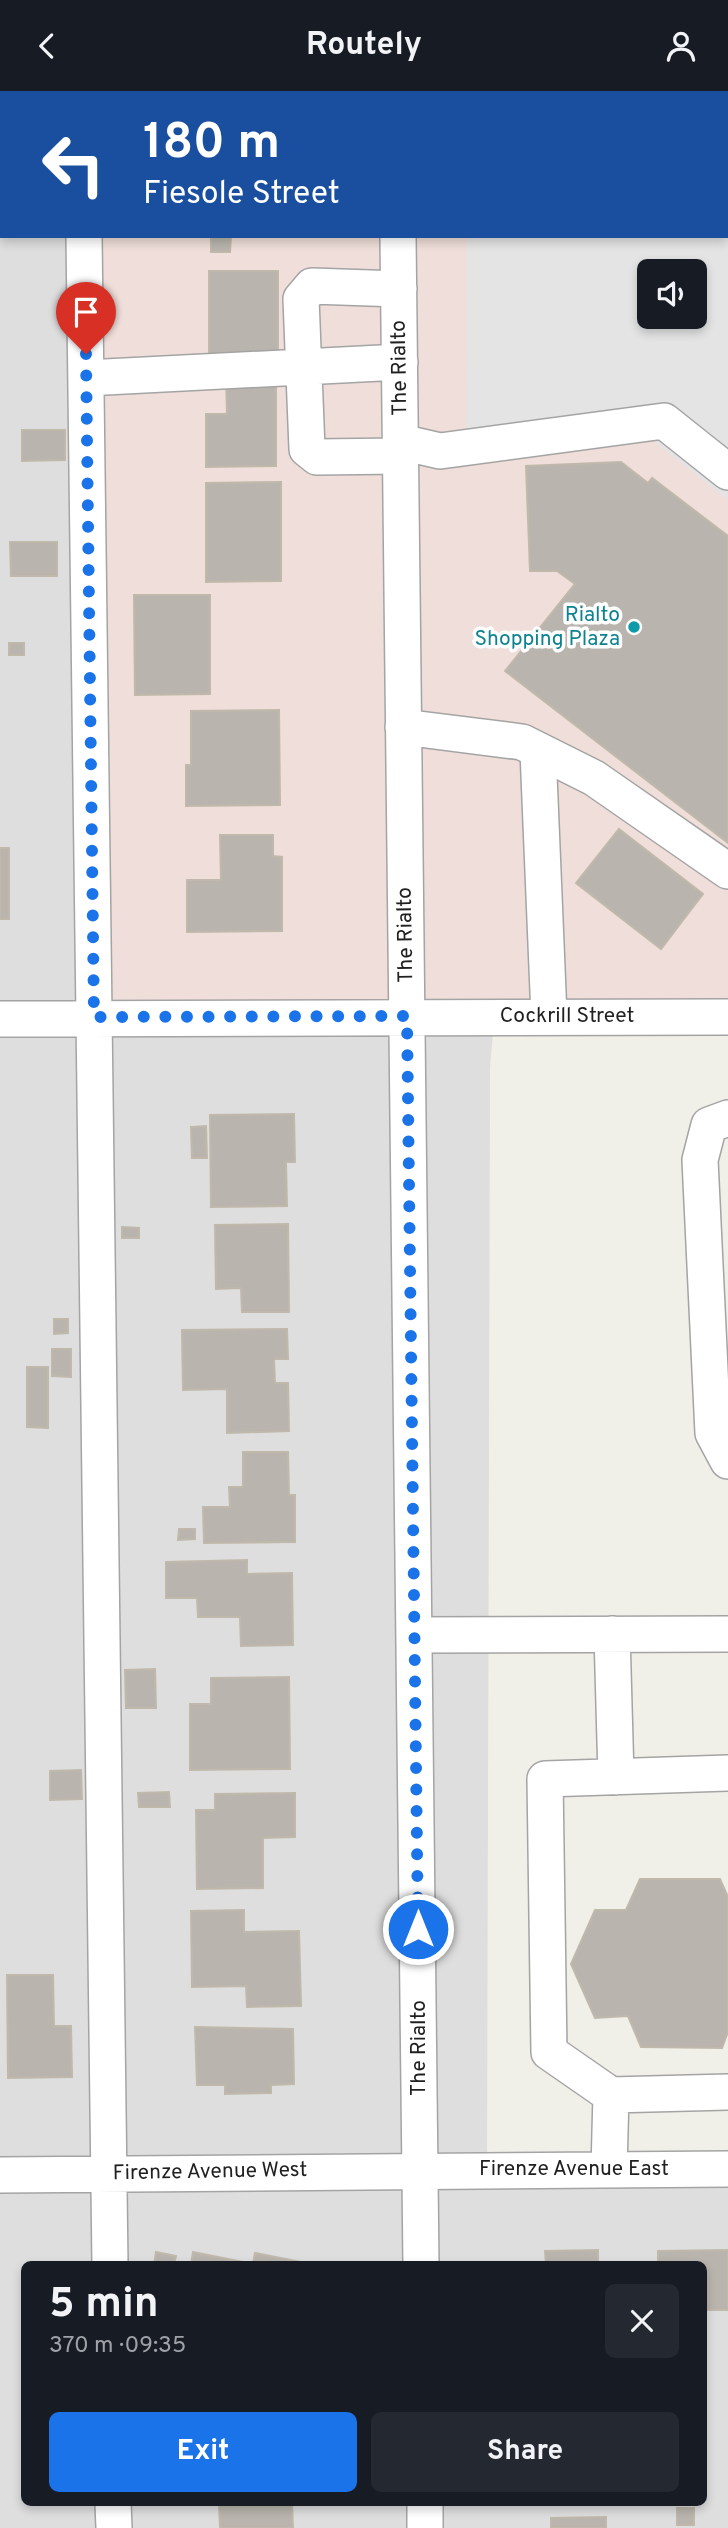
<!DOCTYPE html>
<meta charset="utf-8">
<style>
body{margin:0;font-family:Overpass,sans-serif;background:#242831;color:#f1f3f6;height:100vh;display:flex;flex-direction:column;font-size:26px;white-space:nowrap}
*{box-sizing:border-box;margin:0}
p{font-size:23px;color:#9ea1a6}
.icon{flex:none;width:38px;height:38px;fill:none;stroke:currentColor;stroke-width:2;stroke-linecap:round;stroke-linejoin:round}
.map{position:relative;flex:1;overflow:hidden}
.sheet{position:absolute;left:21px;top:2170px;width:686px;height:245px;display:flex;flex-direction:column;background:#171b24;border-radius:10px;box-shadow:0 4px 10px #0003}
.sheet>*{flex:none}
.banner{position:absolute;left:0px;top:0px;width:728px;height:147px;box-shadow:0 4px 10px #0003;background:#1a4fa0;color:#fff;overflow:hidden}
.controls{position:absolute;left:637px;top:168px;display:grid;gap:14px}
.controls a{display:grid;place-items:center;width:70px;height:70px;border-radius:10px;background:#171b24;box-shadow:0 4px 10px #0003;font-size:35px}
.pin{position:absolute;display:grid;place-items:center;width:60px;height:60px;color:#fff;margin:-72px -30px;border-radius:50% 50% 50% 0;rotate:-45deg;box-shadow:0 0 7px #0007}
.pin .icon{rotate:45deg}
.me{position:absolute;width:77px;margin:-38px;rotate:0deg;stroke-linejoin:round;filter:drop-shadow(0 0 5px #0008)}
.turn{display:flex;align-items:center;gap:24px;height:147px;padding:0 28px;font-size:32px}
.turn .icon{width:91px;height:91px;stroke-width:2.5}
.turn b{display:block;font-size:49px;line-height:60px}
.round{display:grid;place-items:center;flex:none;width:74px;height:74px;border-radius:10px;background:#242831}
.overview{display:flex;align-items:center;justify-content:space-between;height:119px;padding:0 28px}
h1{font-size:42px;font-weight:700;line-height:52px}
.primary-button{display:flex;gap:14px;margin-top:auto;padding:14px 28px}
.primary-button a{flex:1;height:80px;border-radius:10px;background:#1a73e8;color:#fff;font-size:28px;font-weight:700;line-height:80px;text-align:center}
.primary-button a+a{background:#242831;color:#f1f3f6}
header{display:flex;justify-content:space-between;align-items:center;height:91px;padding:0 28px;background:#171b24;font-size:32px;font-weight:700}
.map>svg:first-child{display:block}
.residential{fill:#dedede;fill-rule:evenodd}
.commercial{fill:#efded9;fill-rule:evenodd}
.parking{fill:#e4e4e4;fill-rule:evenodd}
.building{fill:#b9b5ae;stroke:#c0b9ab;stroke-width:2}
.lines{fill:none;stroke-linecap:round;stroke-linejoin:round}
.minor-casing{stroke:#a4a4a4;stroke-width:38}
.minor{stroke:#fff;stroke-width:35}
.route{stroke:#1a73e8;stroke-width:12;stroke-dasharray:0 21.6}
.culture-dot{fill:#0f9aa8;stroke:#fff;stroke-width:2.5}
.labels{text-anchor:middle;dominant-baseline:central;stroke-width:7;stroke-linejoin:round;paint-order:stroke}
.street-label{font-size:21px;fill:#202020;stroke:#fff}
.culture-label{font-size:21px;fill:#0d838f;stroke:#fff;text-anchor:end}
</style>
<header><svg class="icon" aria-label="back" viewBox="0 0 24 24"><path d="M15 5l-7 7 7 7"/></svg>Routely<svg class="icon" aria-label="person" viewBox="0 0 24 24"><circle cx="12" cy="8" r="4"/><path d="M4 21q1-7 8-7t8 7"/></svg></header>
<div class="map">
<svg width="728" height="2437" viewBox="0 0 728 2437">
<rect width="100%" height="100%" fill="#f0efe8"/>
<!-- residential -->
<path class="residential" d="M0 0H94L2 2V145H94L495 919 490 977 487 2079 728 2078V2437H0ZM24 2174H704V2412H24Z"/>
<!-- commercial -->
<path class="commercial" d="M94 0H728V919L100 939 94 145H726V2ZM649 180H695V226H649Z"/>
<!-- parking -->
<path class="parking" d="M467 0H728V409L637 337 466 343 467 145H726V2ZM649 180H695V226H649Z"/>
<!-- building -->
<path class="building" d="M203 0H266V2H203Z
M211 145H270L231 146 230 161H211Z
M209 180H278V261L209 262Z
M226 285H276V375L206 376V323H227Z
M22 339H65V369L22 370Z
M621 371 648 392 652 387 728 445V752L505 580 575 493 557 480H530L526 375Z
M281 391V490L206 491V392Z
M10 451H57V485H11Z
M134 504H210V603L135 604Z
M9 552H24V564H9Z
M279 619 280 714 186 715V674H191V620Z
M619 738 703 803 661 858 576 792Z
M220 744H273V765L282 766V840L187 841V789H221Z
M0 757H9V828H0Z
M294 1023 295 1071H286L287 1115 211 1116 210 1024Z
M206 1035 207 1067H192L191 1036Z
M288 1133 289 1221H242L241 1197 216 1198 215 1134Z
M122 1136 139 1137V1147H122Z
M54 1228H68V1242L54 1243Z
M287 1238 288 1268H274L275 1292H288L289 1340 227 1342V1298L183 1299 182 1239Z
M52 1258H71V1286L52 1285Z
M27 1276H48V1337L27 1336Z
M243 1361H288L289 1404H295V1451L204 1452 203 1416H230L229 1396H243Z
M179 1438H195V1448L178 1449Z
M247 1469V1483L292 1482 293 1554 241 1555 240 1526H198L197 1507H166V1471Z
M155 1578 156 1617H126L125 1579Z
M289 1586 290 1678 190 1679V1613H211V1587Z
M81 1679 82 1708 50 1709V1680Z
M169 1701 170 1716H139L138 1702Z
M295 1702V1746L263 1747V1797L197 1798 196 1719H215V1703Z
M640 1788H720L728 1806V1941L722 1957 641 1956 628 1925 595 1927 571 1873 595 1819H626Z
M244 1819V1841L299 1840 301 1915 247 1916 246 1895 192 1896 191 1820Z
M7 1884H53L54 1935H71L72 1986 8 1987Z
M195 1936 293 1938 294 1993 271 1994V2002L225 2003V1994H197Z
M598 2159V2174H546L545 2160Z
M728 2159V2219H704V2174H658V2160Z
M156 2161 176 2165 174 2174H154Z
M193 2161 253 2173 255 2162 301 2171 300 2174H191Z
M219 2412H292L293 2437H220Z
M677 2417H694V2434H677Z
M606 2426V2437H551V2427Z"/>
<g class="lines">
<!-- minor casing -->
<g class="minor-casing">
<path id="minor" d="M82 0V2
M290 0V2
M397 0V2
M471 2 528 0
M84 145 110 2174
M398 145 421 2174
M399 198 312 195 301 208 307 358 317 366 401 365
M86 287 400 271
M401 351 440 360 664 330 728 381
M403 636 522 651 594 687 728 780
M538 660 549 925
M0 928 728 926
M728 1027 709 1034 700 1069 713 1342 728 1370
M612 1543 616 1686
M416 1544 728 1543
M728 1682 545 1688 549 1961 611 2004 728 2001
M609 2078 611 2004
M0 2084 728 2078
M113 2412 114 2437
M425 2412V2437"/>
</g>
<!-- minor -->
<use href="#minor" class="minor"/>
</g>
<g class="lines">
<!-- route -->
<path class="route" d="M86 263 94 926 407 925 418 1838"/>
</g>
<!-- markers -->
<circle class="culture-dot" cx="634" cy="536" r="7"/>
<g class="labels">
<!-- street labels -->
<g class="street-label">
<text transform="translate(400 277) rotate(-91)">The Rialto</text>
<text transform="translate(406 844) rotate(-91)">The Rialto</text>
<text x="567" y="925">Cockrill Street</text>
<text transform="translate(419 1957) rotate(-90)">The Rialto</text>
<text x="574" y="2078">Firenze Avenue East</text>
<text transform="translate(210 2081) rotate(-1)">Firenze Avenue West</text>
</g>
<!-- culture labels -->
<g class="culture-label">
<text x="620" y="524">Rialto<tspan x="620" dy="24">Shopping Plaza</tspan></text>
</g>
</g>
</svg>
<div class="controls">
<a><svg class="icon" aria-label="sound" viewBox="0 0 24 24"><path d="M4 9h4l5-4v14l-5-4H4zM17 9q2 3 0 6"/></svg></a>
</div>
<div class="pin" style="left:86px;top:263px;background:#d93025"><svg class="icon" aria-label="arrive" viewBox="0 0 24 24"><path d="M6 21V4h12l-3 4 3 4H6"/></svg></div>
<svg class="me" style="left:418px;top:1838px" viewBox="-20 -20 40 40"><circle r="17" fill="#1a73e8" stroke="#fff" stroke-width="3"/><path d="M0-11L8 9 0 5-8 9z" fill="#fff"/></svg>
<div class="banner">
<div class="turn"><svg class="icon" aria-label="left" viewBox="0 0 24 24"><path d="M17 20v-9H6M10 6l-5 5 5 5"/></svg><div><b>180 m</b>Fiesole Street</div></div>
</div>
<section class="sheet">
<div class="overview"><div><h1>5 min</h1><p>370 m · 09:35</p></div><a class="round"><svg class="icon" aria-label="close" viewBox="0 0 24 24"><path d="M6 6l12 12M18 6L6 18"/></svg></a></div>
<div class="primary-button"><a>Exit</a><a>Share</a></div>
</section>
</div>
